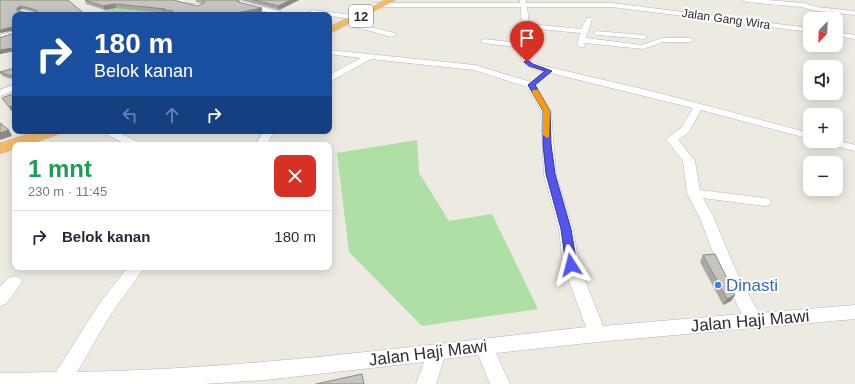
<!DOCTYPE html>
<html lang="id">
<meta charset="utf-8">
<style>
body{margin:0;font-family:Helvetica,sans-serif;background:#f2f2f3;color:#1f2937;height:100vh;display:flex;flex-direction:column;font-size:15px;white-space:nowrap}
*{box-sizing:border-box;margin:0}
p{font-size:13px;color:#747a83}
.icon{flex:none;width:22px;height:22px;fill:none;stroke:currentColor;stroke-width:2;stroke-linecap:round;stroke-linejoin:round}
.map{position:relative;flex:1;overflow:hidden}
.details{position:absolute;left:12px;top:142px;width:320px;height:128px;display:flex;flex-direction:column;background:#fff;border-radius:8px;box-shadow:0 2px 10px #0003}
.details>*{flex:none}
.banner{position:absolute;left:12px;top:12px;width:320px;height:122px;border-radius:8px;box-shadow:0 2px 10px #0003;background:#1a4fa0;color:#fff;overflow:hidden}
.needle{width:26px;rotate:203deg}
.fabs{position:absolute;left:803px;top:12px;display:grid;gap:8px}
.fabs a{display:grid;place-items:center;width:40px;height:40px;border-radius:8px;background:#fff;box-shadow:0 2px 10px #0003;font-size:20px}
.pin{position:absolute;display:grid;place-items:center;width:34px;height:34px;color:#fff;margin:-41px -17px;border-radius:50% 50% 50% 0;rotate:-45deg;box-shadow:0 0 4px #0007}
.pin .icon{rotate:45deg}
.me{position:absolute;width:44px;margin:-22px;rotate:351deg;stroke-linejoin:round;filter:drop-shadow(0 0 3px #0008)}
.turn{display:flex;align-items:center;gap:14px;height:84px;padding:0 16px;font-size:18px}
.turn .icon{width:52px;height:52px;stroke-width:2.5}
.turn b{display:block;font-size:28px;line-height:34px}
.lanes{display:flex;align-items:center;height:38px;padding:0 16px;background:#0003;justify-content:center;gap:20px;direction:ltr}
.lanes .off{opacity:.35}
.round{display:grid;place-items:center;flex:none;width:42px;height:42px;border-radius:8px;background:#f2f2f3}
.overview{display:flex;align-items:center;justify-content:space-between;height:68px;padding:0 16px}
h1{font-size:24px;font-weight:600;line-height:30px;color:#1e9e55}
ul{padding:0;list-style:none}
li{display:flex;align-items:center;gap:12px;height:52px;padding:0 16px;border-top:1px solid #e0e1e3}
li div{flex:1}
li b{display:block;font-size:15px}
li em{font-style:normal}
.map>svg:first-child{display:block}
.green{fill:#aedfa4}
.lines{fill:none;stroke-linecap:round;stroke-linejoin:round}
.minor-casing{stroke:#b5b5c0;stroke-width:1}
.highway-casing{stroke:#c9c9c9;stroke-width:1}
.minor{fill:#fff;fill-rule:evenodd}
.highway{fill:#f1ba6a;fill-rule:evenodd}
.wall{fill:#aba9a3;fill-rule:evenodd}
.shaded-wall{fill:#8b8984}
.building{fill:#c7c4bd;stroke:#8b8984;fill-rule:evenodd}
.route{fill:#5256eb;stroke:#353899}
.slow{fill:#f59e0b}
.shop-dot{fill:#3f7fe0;stroke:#fff;stroke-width:1.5}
.labels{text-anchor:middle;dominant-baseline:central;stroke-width:4;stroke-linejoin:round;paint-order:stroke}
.far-street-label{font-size:12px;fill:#2e2e2e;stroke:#fff}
.shield{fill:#fff;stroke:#6d6d6d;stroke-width:1}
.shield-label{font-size:13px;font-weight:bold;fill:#2e2e2e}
.near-shop-label{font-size:17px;fill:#366cbe;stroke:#fff;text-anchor:start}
.near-street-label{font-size:17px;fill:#2e2e2e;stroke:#fff}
</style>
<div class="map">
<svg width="855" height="384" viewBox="0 0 855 384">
<rect width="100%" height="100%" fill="#edeae2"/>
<!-- green -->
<path class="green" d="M125 6 159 13 154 15H86Z
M417 140 419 173 449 221 492 214 538 309 422 326 349 252 337 153Z"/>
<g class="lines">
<!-- minor casing -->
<g class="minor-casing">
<path id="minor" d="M167 0H183L190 4H202L205 6C197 12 188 6 180 3 175 2 171 3 167 0Z
M520 0H526V3H612L810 28V32L612 7H527L529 24 581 29 587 18H591L592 19 586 38 642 45 662 38H690L694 40 690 42H663L643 49 585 43 584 47H581L577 45 580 33 529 28 528 46 524 48 484 43 480 41 484 39 520 43 522 26 521 7H374L371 5 374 3H520Z
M743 0H767L803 3 817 7 855 11V15L816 11 802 7 746 2Z
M241 1 288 14 289 15H278L239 4 238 3Z
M312 10 352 15 355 17 352 19 310 13 309 12Z
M346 21 395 33 396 35 392 37 344 24V22Z
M15 31V35L3 39 0 38V35Z
M595 31 644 35 648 37 644 39 598 35 594 33Z
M836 32 855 35V39L836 36Z
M329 50 475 65 534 83 551 111 556 175 573 229 579 265 603 326 742 314 721 273 699 216 687 193 683 161 666 139 681 128 693 108 534 69 524 64 520 55 521 53H527L531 61 540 65 651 91 810 133V139L701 110 689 132 678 140 695 161 700 190 764 198 769 199 771 202 769 205 764 206 703 198 713 216 737 273 759 313 855 305V319L597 342 496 353 510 384H490L478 355 444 359 436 384H416L424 362 265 380 203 384H0V373L56 372 99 304 128 267H145L111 314 77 372C247 369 417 346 586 327L563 265 559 229 544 175 541 111 527 87 474 70 371 59 329 82V75L361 58 329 54Z
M15 84V90L0 96V90Z
M103 131H116L140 143 142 145H127L104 133Z
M264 131H274L267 145H255Z
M836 140 855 145V151L823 143 821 141Z
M14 276 20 278 22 282 6 304 0 306V287L8 278Z"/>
</g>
<!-- highway casing -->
<g class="highway-casing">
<path id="highway" d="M385 0H396L329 34V27Z
M37 131H61L59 134 28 145H15V149L0 154V143Z"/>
</g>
<!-- minor -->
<use href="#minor" class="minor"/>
<!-- highway -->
<use href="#highway" class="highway"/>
</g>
<!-- wall -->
<path class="wall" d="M0 0 83 15H15V52L14 51 0 54V37H2L14 33 15 30 0 33ZM22 9 38 13 36 14 18 11Z
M85 0 198 6 203 3 196 2V0H240L238 2 262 12 164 14H163V13L116 8 105 10 86 4Z
M241 0H299L279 10Z
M15 68V80L2 76 0 73V72Z
M703 255 735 295 731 301 723 305 700 262Z"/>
<!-- shaded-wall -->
<path class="shaded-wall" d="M291 0H299L279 10 278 6Z
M115 4 116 8 105 10 103 6Z
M21 6 22 9 18 11 19 14 17 8Z
M262 8V12L248 15H231V14Z
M82 12 83 15H65Z
M13 27 15 30 0 33V30Z
M12 48 14 51 0 54V50Z
M15 105V110L11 111 9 107Z
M9 130 12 136 0 140V133Z
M735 295 731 301 723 305 727 299Z"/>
<!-- building -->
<path class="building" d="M0 0H68L82 12 65 15H15V50L12 48 0 50V37H2L14 33 15 28 13 27 0 30ZM21 6 36 10 38 12 36 14 17 11V8Z
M85 0H173L198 6 205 2 203 0H236L238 2 262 8 231 14 232 15H162L173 11 162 10 165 9 115 4 103 6Z
M254 0H291L278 6Z
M15 68V77L0 72Z
M15 93V105L9 107 2 98Z
M0 123 9 130 0 133Z
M715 254 735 295 727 299 703 255Z
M362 374 364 384H316Z"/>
<!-- route -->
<path class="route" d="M525 61H529L533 64 552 71 535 85 550 111 551 144 555 174 571 229 577 265 575 268H567L566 265 561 229 546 174 543 144V111L528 85 545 71 529 66 524 62Z"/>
<!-- slow -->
<path class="slow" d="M533 90H538L550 111 549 137 547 138 543 135V111L532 92Z"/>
<!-- markers -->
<circle class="shop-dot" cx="718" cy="285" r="4"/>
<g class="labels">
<!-- far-street labels -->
<g class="far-street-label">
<text transform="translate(726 19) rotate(8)">Jalan Gang Wira</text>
</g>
<!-- shield labels -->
<rect class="shield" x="349" y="5" width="24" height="22" rx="3"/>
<g class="shield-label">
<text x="361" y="16">12</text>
</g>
<!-- near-shop labels -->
<g class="near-shop-label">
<text x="726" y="285">Dinasti</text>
</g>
<!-- near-street labels -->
<g class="near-street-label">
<text transform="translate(750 321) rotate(-5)">Jalan Haji Mawi</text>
<text transform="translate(428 353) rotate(-7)">Jalan Haji Mawi</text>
</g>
</g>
</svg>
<div class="fabs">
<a><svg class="needle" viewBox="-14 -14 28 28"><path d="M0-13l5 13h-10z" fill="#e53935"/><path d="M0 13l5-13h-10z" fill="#747a83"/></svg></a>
<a><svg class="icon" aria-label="sound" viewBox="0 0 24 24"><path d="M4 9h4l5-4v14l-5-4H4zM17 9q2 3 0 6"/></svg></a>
<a>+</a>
<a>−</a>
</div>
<div class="pin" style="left:527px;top:62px;background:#d93025"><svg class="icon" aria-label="arrive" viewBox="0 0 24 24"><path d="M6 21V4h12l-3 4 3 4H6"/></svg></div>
<svg class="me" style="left:571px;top:265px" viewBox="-20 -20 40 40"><path d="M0-17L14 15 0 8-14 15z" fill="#5256eb" stroke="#fff" stroke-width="4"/></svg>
<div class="banner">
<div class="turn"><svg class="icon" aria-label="right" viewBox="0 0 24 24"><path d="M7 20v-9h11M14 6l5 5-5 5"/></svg><div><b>180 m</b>Belok kanan</div></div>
<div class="lanes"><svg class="icon off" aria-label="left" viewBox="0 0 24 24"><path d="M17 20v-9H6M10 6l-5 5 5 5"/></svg><svg class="icon off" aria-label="ahead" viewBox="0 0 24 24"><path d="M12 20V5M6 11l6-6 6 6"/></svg><svg class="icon" aria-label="right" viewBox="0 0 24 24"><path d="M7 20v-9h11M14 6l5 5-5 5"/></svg></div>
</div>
<section class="details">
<div class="overview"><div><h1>1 mnt</h1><p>230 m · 11:45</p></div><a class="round" style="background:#d93025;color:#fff"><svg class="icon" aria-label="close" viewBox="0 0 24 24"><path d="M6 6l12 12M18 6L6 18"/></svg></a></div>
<ul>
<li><svg class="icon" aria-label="right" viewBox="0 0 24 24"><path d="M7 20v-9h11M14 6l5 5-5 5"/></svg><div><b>Belok kanan</b></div><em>180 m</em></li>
</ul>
</section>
</div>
